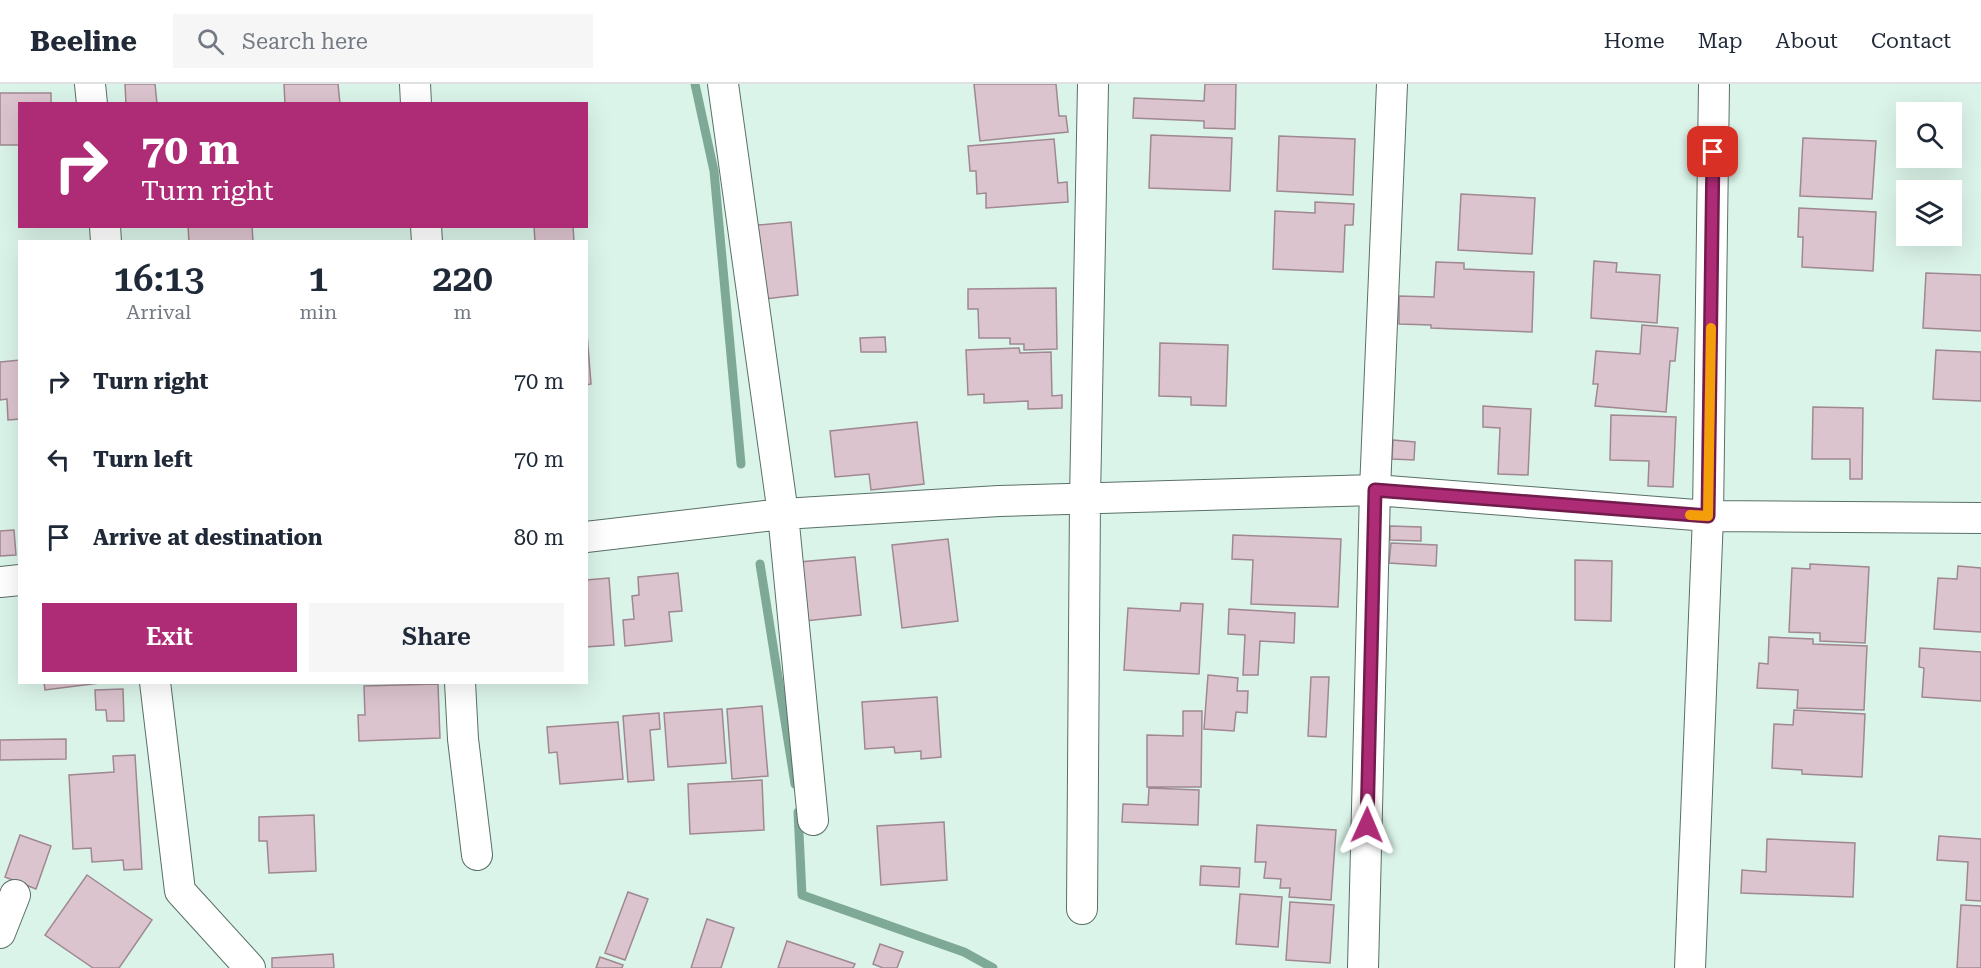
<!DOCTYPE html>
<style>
body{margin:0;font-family:"Roboto Serif",serif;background:#f6f6f7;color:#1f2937;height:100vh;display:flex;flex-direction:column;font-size:22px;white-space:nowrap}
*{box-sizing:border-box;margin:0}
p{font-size:20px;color:#747a83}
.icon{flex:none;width:33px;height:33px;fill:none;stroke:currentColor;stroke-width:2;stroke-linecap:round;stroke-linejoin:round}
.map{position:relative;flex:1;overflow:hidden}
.details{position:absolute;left:18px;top:156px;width:570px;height:444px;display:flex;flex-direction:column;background:#fff;border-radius:0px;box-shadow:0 6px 24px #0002}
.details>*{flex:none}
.banner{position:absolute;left:18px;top:18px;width:570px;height:126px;border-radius:0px;box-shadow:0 6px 24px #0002;background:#ae2b76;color:#fff;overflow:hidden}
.controls{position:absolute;left:1896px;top:18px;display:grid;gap:12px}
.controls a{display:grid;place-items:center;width:66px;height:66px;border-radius:0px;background:#fff;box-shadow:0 6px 24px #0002;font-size:30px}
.pin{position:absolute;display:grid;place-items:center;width:51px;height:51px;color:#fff;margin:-26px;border-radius:12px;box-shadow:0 3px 9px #0006}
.me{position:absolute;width:66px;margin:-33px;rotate:1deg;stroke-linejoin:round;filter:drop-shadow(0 0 4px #0008)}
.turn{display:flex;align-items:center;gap:21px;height:126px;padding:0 24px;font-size:27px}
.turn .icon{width:78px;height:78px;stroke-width:2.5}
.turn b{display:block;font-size:42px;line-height:51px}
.eta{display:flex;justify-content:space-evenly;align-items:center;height:102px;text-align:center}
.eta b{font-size:36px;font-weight:600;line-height:42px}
.action{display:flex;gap:12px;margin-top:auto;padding:12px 24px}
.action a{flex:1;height:69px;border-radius:0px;background:#ae2b76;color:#fff;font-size:24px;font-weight:600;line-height:69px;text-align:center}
.action a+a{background:#f6f6f7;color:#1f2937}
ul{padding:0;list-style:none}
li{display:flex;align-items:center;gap:18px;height:78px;padding:0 24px}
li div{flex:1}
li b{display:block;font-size:22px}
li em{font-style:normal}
header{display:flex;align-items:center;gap:36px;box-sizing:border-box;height:84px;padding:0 30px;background:#fff;border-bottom:2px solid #e0e1e3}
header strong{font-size:28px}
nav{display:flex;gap:33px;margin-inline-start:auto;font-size:21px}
.search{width:420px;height:54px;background:#f6f6f7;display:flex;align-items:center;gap:15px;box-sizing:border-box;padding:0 21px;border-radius:0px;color:#747a83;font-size:22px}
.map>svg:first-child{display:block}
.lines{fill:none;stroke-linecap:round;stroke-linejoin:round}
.stream{stroke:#7fa997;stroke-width:9}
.building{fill:#dcc4ce;stroke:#9f8891;stroke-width:1.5}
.minor-casing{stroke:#597066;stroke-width:32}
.minor{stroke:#fff;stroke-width:30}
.route-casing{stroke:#711c4d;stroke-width:15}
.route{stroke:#ae2b76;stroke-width:10}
.slow{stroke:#f59e0b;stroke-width:10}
</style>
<header>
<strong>Beeline</strong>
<div class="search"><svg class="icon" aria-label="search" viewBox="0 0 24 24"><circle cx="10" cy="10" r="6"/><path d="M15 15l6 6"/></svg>Search here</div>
<nav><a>Home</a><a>Map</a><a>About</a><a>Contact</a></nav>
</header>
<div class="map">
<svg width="1981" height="884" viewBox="0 0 1981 884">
<rect width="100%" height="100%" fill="#dbf4e9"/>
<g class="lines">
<!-- stream -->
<path class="stream" d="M695 0 714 87 741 380
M760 480 795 700
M798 728 802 811 964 868 993 884"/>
</g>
<!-- building -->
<path class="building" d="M125 0H155L157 20H126Z
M284 0H338L340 20H285Z
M974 0H1056L1059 32H1066L1068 48 980 57Z
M1205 0H1236L1235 45 1204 44V37L1133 34 1134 14 1204 17Z
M0 9H51V20H20V61H0Z
M1151 51 1232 54 1230 107 1149 104Z
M1279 52 1355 55 1353 111 1277 107Z
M1803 54 1876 57 1872 115 1800 112Z
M1054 55 1058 99 1067 98 1068 118 986 124V109L977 110 976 87H970L968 62Z
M1461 110 1535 114 1532 170 1458 166Z
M1315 118 1354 120 1353 141H1345L1343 188 1273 185 1275 127 1315 129Z
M1799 124 1876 128 1873 187 1802 183 1803 153H1798Z
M791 138 798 211 765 215 758 141Z
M188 142H252L253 158H189Z
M534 142H573L574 158H535Z
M1594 177 1617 179 1616 188 1660 191 1657 239 1591 234Z
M1436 178 1464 179V185L1534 188 1532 248 1431 244V241L1399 240V212L1434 213Z
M1926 189 1981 191V247L1923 244Z
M1056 204 1057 265 1024 266V260H1010V254H979L978 225H968V205Z
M586 237 591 300 586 301Z
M1642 241 1678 244 1675 277H1670L1666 328 1595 322 1598 300H1593L1596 267 1640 270Z
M885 253 886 268H861L860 254Z
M1160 259 1228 261 1226 322 1191 321V313L1159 312Z
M1019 264 1020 269 1051 268 1052 312 1062 311V324L1028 325V317L984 319V310L968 311 966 266Z
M1936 266 1981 268V317L1933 315Z
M20 276V335L8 336 7 315 0 316V278Z
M1483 322 1531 325 1528 391 1498 390 1500 344 1483 343Z
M1813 323 1863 324 1862 395H1850V375H1812Z
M1611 331 1676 333 1673 403 1648 402 1649 377 1610 376Z
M917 338 924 400 871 406 869 390 835 393 830 347Z
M1393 356 1415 358 1414 376 1392 375Z
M1390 442 1421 443V457L1390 456Z
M14 446 16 471 0 472V447Z
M1233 451 1341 455 1338 523 1251 520 1253 476 1232 475Z
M948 455 958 537 902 544 892 461Z
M1391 459 1437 461 1436 482 1389 479Z
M855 473 861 531 805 537 799 478Z
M1575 476 1612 477 1611 537 1575 536Z
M1810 480 1869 483 1865 559 1820 557V549L1789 548 1792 484 1810 485Z
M1958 482 1981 484V548L1934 545 1938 494 1957 495Z
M678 489 682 527 669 528 672 557 625 562 623 536 634 535 632 512 639 511 638 493Z
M609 494 614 561 586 563V496Z
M1181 519 1203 520 1199 590 1124 586 1128 524 1180 527Z
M1229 525 1295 529 1294 559 1260 557 1258 591H1243L1245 551 1228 550Z
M1769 553 1813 555V560L1867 562 1864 626 1797 624 1798 606 1757 604 1759 579 1768 580Z
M1920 564 1981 568V617L1922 613 1924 584 1919 583Z
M1208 591 1238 594 1237 607H1248L1247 629 1236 628 1234 647 1204 645Z
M1311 593H1329L1326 653 1308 652Z
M44 598H108L45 606Z
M438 600 440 654 359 657 358 631H365L364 602Z
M123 605 124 637H107L106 626H96L95 606Z
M937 613 941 673 921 675V667L895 669 894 663 865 665 862 618Z
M762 622 768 692 732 695 727 625Z
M722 625 726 679 668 683 664 629Z
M1794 626 1865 630 1862 693 1802 690V686L1772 684 1774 640 1793 641Z
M1183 627H1202L1201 703H1147V651L1183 652Z
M659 629 660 645 650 646 654 696 628 698 623 632Z
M618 638 623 695 560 700 557 668 549 669 547 643Z
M66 655V675L0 676V656Z
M135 671 142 785 124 786 123 776 92 778 91 764 73 765 69 691 114 688 113 672Z
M762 696 764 746 690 750 688 700Z
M1149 704 1199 706 1198 741 1122 738 1123 720 1148 721Z
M314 731 316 787 269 789 267 757H259V733Z
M944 738 947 796 881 801 877 742Z
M1257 741 1336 746 1331 816 1289 813 1290 804H1280L1281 795 1264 794 1266 778H1255Z
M20 751 51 762 36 805 5 793Z
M1939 752 1981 755V817L1966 816 1968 778 1937 776Z
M1767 755 1855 759 1853 813 1741 809 1742 786 1766 788Z
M1201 782 1240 784 1239 803 1200 801Z
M87 791 152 836 119 884H93L45 851Z
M628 808 648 815 625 876 605 869Z
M1240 810 1282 813 1278 863 1236 860Z
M1290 818 1334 821 1330 879 1286 876Z
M1961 821 1981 822V884H1957Z
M707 835 734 844 721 884H691Z
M787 857 855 880 853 884H778Z
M880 860 903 868 897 884H883L873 880Z
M333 870 334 884H272V874Z
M600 873 623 881 622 884H596Z"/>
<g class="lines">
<!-- minor casing -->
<g class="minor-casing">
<path id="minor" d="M90 0 92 20
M415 0 416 20
M723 0 783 430 813 736
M105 142 106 158
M426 142 427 158
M586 453 783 430 999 417 1375 406 1708 432 1981 434
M0 498 20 496
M155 598 180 807 250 884
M460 598 463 655 477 771
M1082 825 1085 415 1093 0
M0 849 15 811
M1363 884 1375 406 1392 0
M1690 884 1708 432 1714 0"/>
</g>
<!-- minor -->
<use href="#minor" class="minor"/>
</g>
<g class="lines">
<!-- route casing -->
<g class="route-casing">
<path id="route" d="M1367 741 1375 406 1708 432 1713 68"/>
</g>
<!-- route -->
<use href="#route" class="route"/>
<!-- slow -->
<path class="slow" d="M1690 431 1708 432 1711 244"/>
</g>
</svg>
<div class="controls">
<a><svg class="icon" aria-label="search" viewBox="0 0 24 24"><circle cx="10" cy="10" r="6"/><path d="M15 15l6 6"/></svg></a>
<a><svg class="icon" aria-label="layers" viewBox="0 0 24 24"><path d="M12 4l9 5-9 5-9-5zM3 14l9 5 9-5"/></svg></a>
</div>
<div class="pin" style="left:1713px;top:68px;background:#d93025"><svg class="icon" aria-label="arrive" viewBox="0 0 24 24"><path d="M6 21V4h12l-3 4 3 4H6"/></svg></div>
<svg class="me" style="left:1367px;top:741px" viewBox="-20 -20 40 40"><path d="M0-17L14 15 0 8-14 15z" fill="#ae2b76" stroke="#fff" stroke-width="4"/></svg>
<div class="banner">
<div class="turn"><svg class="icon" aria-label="right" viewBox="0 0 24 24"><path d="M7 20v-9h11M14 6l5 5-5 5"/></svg><div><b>70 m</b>Turn right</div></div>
</div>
<section class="details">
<div class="eta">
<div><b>16:13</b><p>Arrival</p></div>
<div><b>1</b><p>min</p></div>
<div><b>220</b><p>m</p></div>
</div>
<ul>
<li><svg class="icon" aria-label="right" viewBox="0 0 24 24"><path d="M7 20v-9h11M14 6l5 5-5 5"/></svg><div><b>Turn right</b></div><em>70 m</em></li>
<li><svg class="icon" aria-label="left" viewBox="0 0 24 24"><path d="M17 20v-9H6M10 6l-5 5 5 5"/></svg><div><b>Turn left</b></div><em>70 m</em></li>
<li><svg class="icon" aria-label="arrive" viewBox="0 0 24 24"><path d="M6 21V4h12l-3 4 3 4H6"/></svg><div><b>Arrive at destination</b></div><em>80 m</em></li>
</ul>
<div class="action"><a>Exit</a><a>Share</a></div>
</section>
</div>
